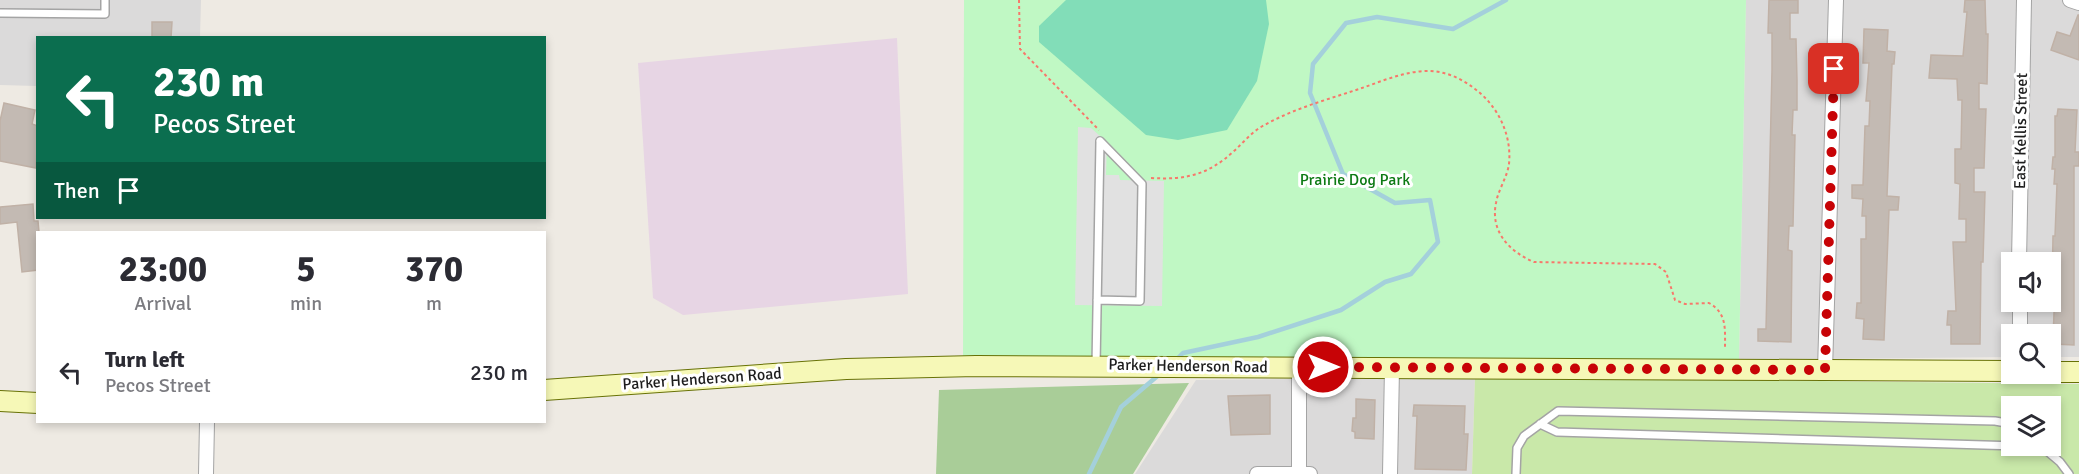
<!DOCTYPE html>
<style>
body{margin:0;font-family:Signika,sans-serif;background:#f7f7f7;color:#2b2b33;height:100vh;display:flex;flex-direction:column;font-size:22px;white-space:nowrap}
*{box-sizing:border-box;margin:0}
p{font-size:20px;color:#7c7c81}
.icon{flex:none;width:33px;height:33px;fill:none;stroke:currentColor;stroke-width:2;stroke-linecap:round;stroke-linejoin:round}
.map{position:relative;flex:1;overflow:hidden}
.sheet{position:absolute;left:36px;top:231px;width:510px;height:192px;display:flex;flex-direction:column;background:#fff;border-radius:0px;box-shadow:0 3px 9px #0003}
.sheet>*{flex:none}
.guide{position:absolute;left:36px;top:36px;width:510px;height:183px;border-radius:0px;box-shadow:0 3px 9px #0003;background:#0b6e4f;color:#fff;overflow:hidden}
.controls{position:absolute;left:2001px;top:252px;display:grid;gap:12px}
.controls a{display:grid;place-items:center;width:60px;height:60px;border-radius:0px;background:#fff;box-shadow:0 3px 9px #0003;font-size:30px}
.pin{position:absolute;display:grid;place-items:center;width:51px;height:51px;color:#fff;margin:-26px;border-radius:12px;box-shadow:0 3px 9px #0006}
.me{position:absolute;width:66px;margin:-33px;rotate:90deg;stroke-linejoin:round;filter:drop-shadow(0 0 4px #0008)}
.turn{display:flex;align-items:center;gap:21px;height:126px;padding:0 18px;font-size:27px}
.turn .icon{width:78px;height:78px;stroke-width:2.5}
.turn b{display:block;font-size:42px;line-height:51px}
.then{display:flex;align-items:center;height:57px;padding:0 18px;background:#0003;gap:12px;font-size:22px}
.eta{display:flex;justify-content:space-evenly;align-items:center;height:102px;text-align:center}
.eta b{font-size:36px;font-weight:800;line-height:42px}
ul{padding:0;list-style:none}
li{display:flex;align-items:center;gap:18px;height:78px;padding:0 18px}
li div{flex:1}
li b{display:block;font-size:22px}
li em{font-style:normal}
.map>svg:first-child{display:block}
.residential{fill:#dbdada;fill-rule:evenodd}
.industrial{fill:#e7d5e4}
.grass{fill:#c9e8a9;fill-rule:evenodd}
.forest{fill:#a9cd98}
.park{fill:#c0f8c4}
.pitch{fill:#82ddb8}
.parking{fill:#e1e1e1}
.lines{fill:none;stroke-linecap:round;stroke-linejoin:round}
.stream{stroke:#a4d0db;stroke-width:4.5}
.building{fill:#c3bab3;stroke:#c0b1a6;stroke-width:1.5}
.lane-casing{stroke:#a4a4a4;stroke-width:10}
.street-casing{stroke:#a4a4a4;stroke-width:16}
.secondary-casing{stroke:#687206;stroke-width:22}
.path{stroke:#f7786b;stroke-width:2;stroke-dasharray:3 3;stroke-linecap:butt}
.lane{stroke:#fff;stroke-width:7}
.street{stroke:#fff;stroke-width:14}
.secondary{stroke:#f6f8b7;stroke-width:20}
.route{stroke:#c70306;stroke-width:10;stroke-dasharray:0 18}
.labels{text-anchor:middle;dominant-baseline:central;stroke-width:6;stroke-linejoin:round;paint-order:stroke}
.street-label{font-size:16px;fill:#1d1d1d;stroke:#fff}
.park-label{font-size:16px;fill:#0d7a14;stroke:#fff}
</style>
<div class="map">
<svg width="2079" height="474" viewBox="0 0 2079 474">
<rect width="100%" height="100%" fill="#eeeae3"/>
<!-- residential -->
<path class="residential" d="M0 0H201L200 37 38 38 37 86 0 85Z
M1746 0H2079V357H2051L2050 334H2012L2011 357 1739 360ZM2012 262H2050V302H2012Z
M1475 377 1472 474H1135L1196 380Z"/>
<!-- industrial -->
<path class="industrial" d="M897 38 908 294 683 315 653 298 638 63Z"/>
<!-- grass -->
<path class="grass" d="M1475 377 2079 384V474H1472ZM2012 406H2050V446H2012Z"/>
<!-- forest -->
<path class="forest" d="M1189 383 1133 474H936L939 390Z"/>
<!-- park -->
<path class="park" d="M964 0H1746L1739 360H963Z"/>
<!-- pitch -->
<path class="pitch" d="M1066 0H1266L1269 24 1257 81 1227 130 1178 140 1146 135 1039 42V26Z"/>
<!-- parking -->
<path class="parking" d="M1078 127 1091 128 1107 142 1106 175H1119L1120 180 1164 181 1162 306 1075 305Z"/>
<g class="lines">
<!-- stream -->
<path class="stream" d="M1176 360 1183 353 1258 337 1341 310 1385 282 1411 274 1438 242 1430 200 1395 203 1343 174 1310 93 1313 64 1346 23 1377 17 1453 29 1506 0
M1089 474 1121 407 1161 373"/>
</g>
<!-- building -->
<path class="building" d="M1769 0H1798V13H1790V39H1796L1797 80V110H1793L1792 135H1795L1793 226H1789L1788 250 1792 251 1791 342 1758 341V329H1766L1772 70V33H1768Z
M1965 0H1985L1986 34H1988L1987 84 1979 83V109H1986L1984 168H1974V192H1985L1983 262H1981L1980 344H1951V325H1947L1948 311H1956L1953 242H1966V219H1959L1960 184 1955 183V149H1961L1962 100H1958L1957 79 1929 78 1931 55 1963 56 1967 12H1964Z
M2078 15H2079V60L2051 50 2057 32 2070 36Z
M152 22H172L171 38H152Z
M1864 29 1888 30 1887 51 1895 52 1894 64H1892L1887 196 1899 197 1898 210H1889L1884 340 1863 339 1864 319 1856 318 1857 303H1861V239H1866V216H1862L1863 199 1852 198V185H1863L1865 126H1869L1870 101H1866L1869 63H1863Z
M4 103 35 110 32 124 38 126 36 168 0 161V121Z
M2058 109 2077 110 2075 152H2079V166H2074V345L2054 344 2053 338 2055 289H2052L2053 236H2055L2057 184H2054L2055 169H2052L2053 157H2055V116H2057Z
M33 204 34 221H38L39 232H38V270L22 272 17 222 0 224V207Z
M1270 395V434L1231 435 1228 396Z
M1356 399 1375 400 1374 439 1355 438V432L1352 431 1353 418H1356Z
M1414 405 1465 406 1464 434H1468L1466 470 1415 469 1417 416H1413Z"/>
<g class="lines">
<!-- lane casing -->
<g class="lane-casing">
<path id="lane" d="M0 13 105 14V0
M1097 300 1140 301 1142 184 1100 141
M1096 366 1100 141
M1540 424 1557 432 2017 446
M2041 446 2060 462 2069 474
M1516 474 1517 448 1524 436 1558 411 1995 421 2012 424"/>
</g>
<!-- street casing -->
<g class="street-casing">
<path id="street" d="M2070 0 2079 3
M2019 262 2024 0
M2020 302V334
M1299 367V474
M1825 370 1836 0
M206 474 207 422
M1257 474H1310
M1390 474 1392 368"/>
</g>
<!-- secondary casing -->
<g class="secondary-casing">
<path id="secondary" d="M2050 372H2079
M544 390 846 369 976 366 2012 371
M0 401 38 403"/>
</g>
<!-- path -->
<path class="path" d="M1019 0 1020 49 1099 130
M1151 178C1186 180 1208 175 1234 151 1243 143 1251 133 1261 127 1292 109 1326 100 1359 89 1380 82 1402 72 1425 71 1443 70 1461 78 1475 89 1498 106 1512 135 1509 164 1507 178 1498 190 1496 203 1490 232 1510 252 1534 262L1655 264 1666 272 1675 300 1685 304 1709 303C1727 313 1725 329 1725 347"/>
<!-- lane -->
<use href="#lane" class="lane"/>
<!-- street -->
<use href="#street" class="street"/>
<!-- secondary -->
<use href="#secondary" class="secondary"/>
</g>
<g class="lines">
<!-- route -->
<path class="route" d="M1323 367 1825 370 1834 69"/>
</g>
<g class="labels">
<!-- street labels -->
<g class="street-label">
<text transform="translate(2021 131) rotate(-89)">East Kellis Street</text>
<text transform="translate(1188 366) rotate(1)">Parker Henderson Road</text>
<text transform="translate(702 379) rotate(-4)">Parker Henderson Road</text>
</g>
<!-- park labels -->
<g class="park-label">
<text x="1355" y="180">Prairie Dog Park</text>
</g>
</g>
</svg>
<div class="controls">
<a><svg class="icon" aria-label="sound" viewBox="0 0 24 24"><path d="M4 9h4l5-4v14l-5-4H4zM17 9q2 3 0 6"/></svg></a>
<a><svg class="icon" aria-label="search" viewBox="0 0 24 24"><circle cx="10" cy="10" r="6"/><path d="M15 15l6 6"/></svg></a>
<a><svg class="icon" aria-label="layers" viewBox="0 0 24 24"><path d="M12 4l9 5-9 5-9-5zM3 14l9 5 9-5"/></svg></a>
</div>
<div class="pin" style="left:1834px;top:69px;background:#d93025"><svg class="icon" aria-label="arrive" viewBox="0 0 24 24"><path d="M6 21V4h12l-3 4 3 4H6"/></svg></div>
<svg class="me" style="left:1323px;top:367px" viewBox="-20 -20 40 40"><circle r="17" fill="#c70306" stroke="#fff" stroke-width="3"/><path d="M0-11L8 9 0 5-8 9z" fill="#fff"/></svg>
<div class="guide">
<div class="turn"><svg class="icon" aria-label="left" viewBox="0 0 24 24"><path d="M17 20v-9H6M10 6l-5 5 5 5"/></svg><div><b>230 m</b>Pecos Street</div></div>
<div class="then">Then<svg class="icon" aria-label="arrive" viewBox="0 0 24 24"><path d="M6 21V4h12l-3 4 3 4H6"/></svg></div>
</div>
<section class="sheet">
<div class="eta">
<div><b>23:00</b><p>Arrival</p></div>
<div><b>5</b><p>min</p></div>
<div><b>370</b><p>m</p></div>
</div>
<ul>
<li><svg class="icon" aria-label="left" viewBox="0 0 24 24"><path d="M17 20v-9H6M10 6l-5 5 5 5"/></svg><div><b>Turn left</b><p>Pecos Street</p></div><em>230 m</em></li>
</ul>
</section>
</div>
